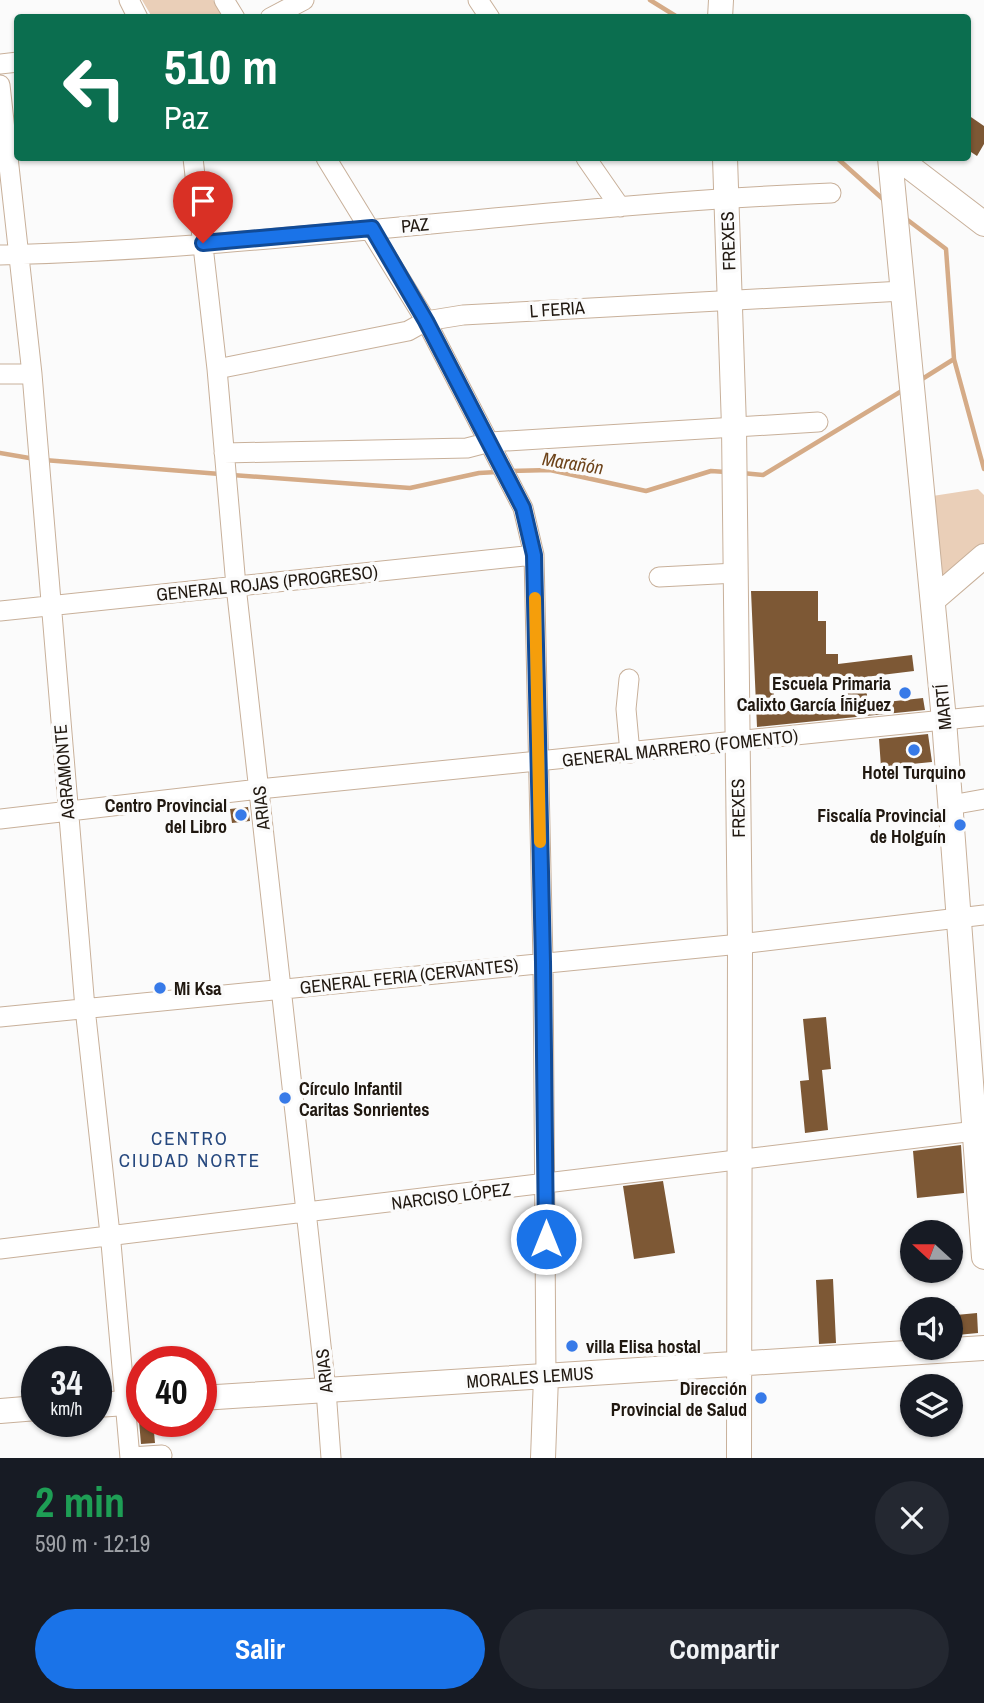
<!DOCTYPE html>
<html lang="es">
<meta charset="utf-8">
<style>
body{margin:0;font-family:"Archivo Narrow",sans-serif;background:#242831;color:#f1f3f6;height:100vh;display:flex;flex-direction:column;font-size:26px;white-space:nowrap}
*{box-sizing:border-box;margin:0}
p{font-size:23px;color:#9ea1a6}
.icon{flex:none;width:38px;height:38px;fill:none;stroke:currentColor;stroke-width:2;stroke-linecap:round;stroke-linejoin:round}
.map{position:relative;height:1458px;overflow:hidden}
.panel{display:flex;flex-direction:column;background:#171b24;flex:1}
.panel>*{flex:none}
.hud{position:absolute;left:14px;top:14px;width:957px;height:147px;border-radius:7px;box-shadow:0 2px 5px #0004;background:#0b6e4f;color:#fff;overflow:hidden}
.needle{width:46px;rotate:291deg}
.tools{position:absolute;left:900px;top:1220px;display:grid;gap:14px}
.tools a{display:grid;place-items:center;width:63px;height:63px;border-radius:50%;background:#171b24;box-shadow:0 2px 5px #0004;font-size:35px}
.speed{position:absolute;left:21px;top:1346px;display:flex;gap:14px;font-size:35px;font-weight:700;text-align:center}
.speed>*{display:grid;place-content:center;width:91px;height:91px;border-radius:50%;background:#171b24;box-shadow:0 2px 5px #0004;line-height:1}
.speed small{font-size:18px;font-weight:400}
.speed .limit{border:10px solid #d22;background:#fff;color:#111}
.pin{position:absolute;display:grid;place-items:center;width:60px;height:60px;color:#fff;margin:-72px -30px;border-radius:50% 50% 50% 0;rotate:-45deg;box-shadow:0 0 7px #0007}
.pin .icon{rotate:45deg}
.me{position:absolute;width:77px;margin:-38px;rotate:0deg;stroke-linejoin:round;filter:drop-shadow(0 0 5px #0008)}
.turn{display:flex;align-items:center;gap:24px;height:147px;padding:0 35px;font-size:32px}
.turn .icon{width:91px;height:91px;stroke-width:2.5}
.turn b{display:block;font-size:49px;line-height:60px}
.round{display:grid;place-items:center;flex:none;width:74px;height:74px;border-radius:37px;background:#242831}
.headline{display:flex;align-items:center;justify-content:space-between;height:119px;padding:0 35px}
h1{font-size:42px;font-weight:800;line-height:52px;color:#1e9e55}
.primary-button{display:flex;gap:14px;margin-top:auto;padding:14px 35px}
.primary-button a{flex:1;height:80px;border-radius:42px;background:#1a73e8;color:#fff;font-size:28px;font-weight:800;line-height:80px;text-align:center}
.primary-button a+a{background:#242831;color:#f1f3f6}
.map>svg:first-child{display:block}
.green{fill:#eacfb8}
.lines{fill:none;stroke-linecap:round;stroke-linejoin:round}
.stream{stroke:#d5ab87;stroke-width:4.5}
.building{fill:#7d5835;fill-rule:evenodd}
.minor-casing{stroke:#c8b09a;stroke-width:21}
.major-casing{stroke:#c8b09a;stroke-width:26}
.minor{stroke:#fff;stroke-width:19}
.major{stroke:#fff;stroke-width:24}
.route-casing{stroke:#114b97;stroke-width:18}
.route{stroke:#1a73e8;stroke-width:12}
.slow{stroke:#f59e0b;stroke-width:12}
.poi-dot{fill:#377ae8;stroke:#fbfbfb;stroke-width:2.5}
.labels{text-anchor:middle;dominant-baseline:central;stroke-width:7;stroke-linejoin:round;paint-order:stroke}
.street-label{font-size:18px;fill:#201810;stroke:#fbfbfb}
.poi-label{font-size:18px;font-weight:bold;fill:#201810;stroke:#fbfbfb;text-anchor:end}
.water-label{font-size:19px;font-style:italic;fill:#6e441b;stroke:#fbfbfb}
.neighbourhood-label{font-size:19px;letter-spacing:2px;fill:#26487e;stroke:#fbfbfb}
</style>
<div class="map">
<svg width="984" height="1458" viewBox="0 0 984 1458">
<rect width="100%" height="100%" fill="#fbfbfb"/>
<!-- green -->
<path class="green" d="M142 0H213L225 17H152Z
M978 489 984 495V543L939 584 926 497Z"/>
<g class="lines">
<!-- stream -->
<path class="stream" d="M650 0 679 18
M837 158 885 201
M905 218 946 249 954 359 984 469
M919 381 954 359
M0 453 35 459
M44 460 220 474
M510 471 550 470 646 491 711 471 726 472
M742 473 763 475 905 389
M232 475 410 488 479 473 497 472"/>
</g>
<!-- building -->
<path class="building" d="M968 115 984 126V144L977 156 968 150Z
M751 591H818V621H826V654H838V664L912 655 914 671 865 677 868 704 923 698 925 710 757 727ZM846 676 849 706 775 712 773 679Z
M928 734 932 762 881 767 879 739Z
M248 807 250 821 232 823 230 809Z
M826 1017 831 1069 822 1070 828 1130 805 1133 800 1081 809 1080 803 1019Z
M961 1145 964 1193 917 1198 913 1151Z
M663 1181 675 1253 634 1259 623 1186Z
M833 1279 836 1343 819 1344 816 1280Z
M977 1313 978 1333 957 1335 956 1315Z
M139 1421H153L155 1443 141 1444Z"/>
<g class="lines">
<!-- minor casing -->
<g class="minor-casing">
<path id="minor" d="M129 0 138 18
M224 0 235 18
M478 0 490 18
M270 18 304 0
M0 64 18 62
M0 85 32 374 85 1008 111 1243 130 1458
M193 158 217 369 236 586 326 1390 331 1458
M326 158 426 321 523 508 534 555 543 962 546 1377
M586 158 620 207
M0 255C278 248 553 204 831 193
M217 369 408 331 426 321 463 315 903 291
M0 374H32
M224 453 467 448 490 442 818 422
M659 577 736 573
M0 611 534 555
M629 679 626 709 630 753
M951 805 984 799
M0 819 259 789 984 716
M0 1017 740 944 984 915
M0 1249 984 1130
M130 1457 162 1455"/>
</g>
<!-- major casing -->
<g class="major-casing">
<path id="major" d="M720 18 721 0
M725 158 734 427 740 944 739 1458
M890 158 944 720 984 1257
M898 158 984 224
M933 600 984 556
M201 1398 984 1348
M96 1405 142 1402
M0 1411 37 1408
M543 1458 546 1377"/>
</g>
<!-- minor -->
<use href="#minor" class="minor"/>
<!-- major -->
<use href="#major" class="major"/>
</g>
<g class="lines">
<!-- route casing -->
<g class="route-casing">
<path id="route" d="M203 243 372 228 426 321 523 508 534 555 543 962 546 1239"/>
</g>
<!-- route -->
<use href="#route" class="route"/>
<!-- slow -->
<path class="slow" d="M535 598 540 842"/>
</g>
<!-- markers -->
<g class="poi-dot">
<circle cx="905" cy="693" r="7"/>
<circle cx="914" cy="750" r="7"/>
<circle cx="241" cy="815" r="7"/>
<circle cx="960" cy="825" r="7"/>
<circle cx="160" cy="988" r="7"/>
<circle cx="285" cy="1098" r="7"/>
<circle cx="572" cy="1346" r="7"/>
<circle cx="761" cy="1398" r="7"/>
</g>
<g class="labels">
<!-- street labels -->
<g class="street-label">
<text transform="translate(415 225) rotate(-5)">PAZ</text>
<text transform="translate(728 241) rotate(-92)">FREXES</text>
<text transform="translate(557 309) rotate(-4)">L FERIA</text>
<text transform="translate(267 583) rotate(-6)">GENERAL ROJAS (PROGRESO)</text>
<text transform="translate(943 707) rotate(-95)">MARTÍ</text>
<text transform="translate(680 748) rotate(-6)">GENERAL MARRERO (FOMENTO)</text>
<text transform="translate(64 772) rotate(-95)">AGRAMONTE</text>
<text transform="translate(261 808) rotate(-96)">ARIAS</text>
<text transform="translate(738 808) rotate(-91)">FREXES</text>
<text transform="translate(409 976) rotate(-6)">GENERAL FERIA (CERVANTES)</text>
<text transform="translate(451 1196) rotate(-7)">NARCISO LÓPEZ</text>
<text transform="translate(324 1371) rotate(-96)">ARIAS</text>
<text transform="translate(530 1377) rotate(-4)">MORALES LEMUS</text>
</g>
<!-- poi labels -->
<g class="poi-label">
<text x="891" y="683">Escuela Primaria<tspan x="891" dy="21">Calixto García Íñiguez</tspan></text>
<text x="914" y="772" text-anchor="middle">Hotel Turquino</text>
<text x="227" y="805">Centro Provincial<tspan x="227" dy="21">del Libro</tspan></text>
<text x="946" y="815">Fiscalía Provincial<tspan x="946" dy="21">de Holguín</tspan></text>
<text x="174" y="988" text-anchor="start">Mi Ksa</text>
<text x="299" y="1088" text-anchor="start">Círculo Infantil<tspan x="299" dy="21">Caritas Sonrientes</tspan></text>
<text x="586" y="1346" text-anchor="start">villa Elisa hostal</text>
<text x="747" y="1388">Dirección<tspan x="747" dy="21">Provincial de Salud</tspan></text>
</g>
<!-- water labels -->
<g class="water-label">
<text transform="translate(573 463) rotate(9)">Marañón</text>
</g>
<!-- neighbourhood labels -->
<g class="neighbourhood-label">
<text x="190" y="1138">CENTRO<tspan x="190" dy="22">CIUDAD NORTE</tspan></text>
</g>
</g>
</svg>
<div class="tools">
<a><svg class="needle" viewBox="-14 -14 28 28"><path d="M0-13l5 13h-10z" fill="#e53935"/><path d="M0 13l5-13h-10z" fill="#9ea1a6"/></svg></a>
<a><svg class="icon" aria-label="sound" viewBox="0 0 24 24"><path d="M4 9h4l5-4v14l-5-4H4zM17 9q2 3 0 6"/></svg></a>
<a><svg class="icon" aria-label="layers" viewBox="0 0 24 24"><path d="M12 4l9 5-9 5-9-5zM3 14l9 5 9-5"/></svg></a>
</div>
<div class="speed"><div>34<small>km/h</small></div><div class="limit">40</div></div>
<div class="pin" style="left:203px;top:243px;background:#d93025"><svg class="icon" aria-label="arrive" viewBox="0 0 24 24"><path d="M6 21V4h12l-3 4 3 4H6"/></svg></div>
<svg class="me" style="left:546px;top:1239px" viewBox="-20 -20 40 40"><circle r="17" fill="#1a73e8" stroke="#fff" stroke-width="3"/><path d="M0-11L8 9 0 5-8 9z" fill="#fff"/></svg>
<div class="hud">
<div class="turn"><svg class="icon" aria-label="left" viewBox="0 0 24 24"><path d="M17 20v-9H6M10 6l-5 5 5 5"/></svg><div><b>510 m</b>Paz</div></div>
</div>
</div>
<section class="panel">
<div class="headline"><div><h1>2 min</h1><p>590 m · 12:19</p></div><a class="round"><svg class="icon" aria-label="close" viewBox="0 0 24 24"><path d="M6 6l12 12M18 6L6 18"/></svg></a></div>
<div class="primary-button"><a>Salir</a><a>Compartir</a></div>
</section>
